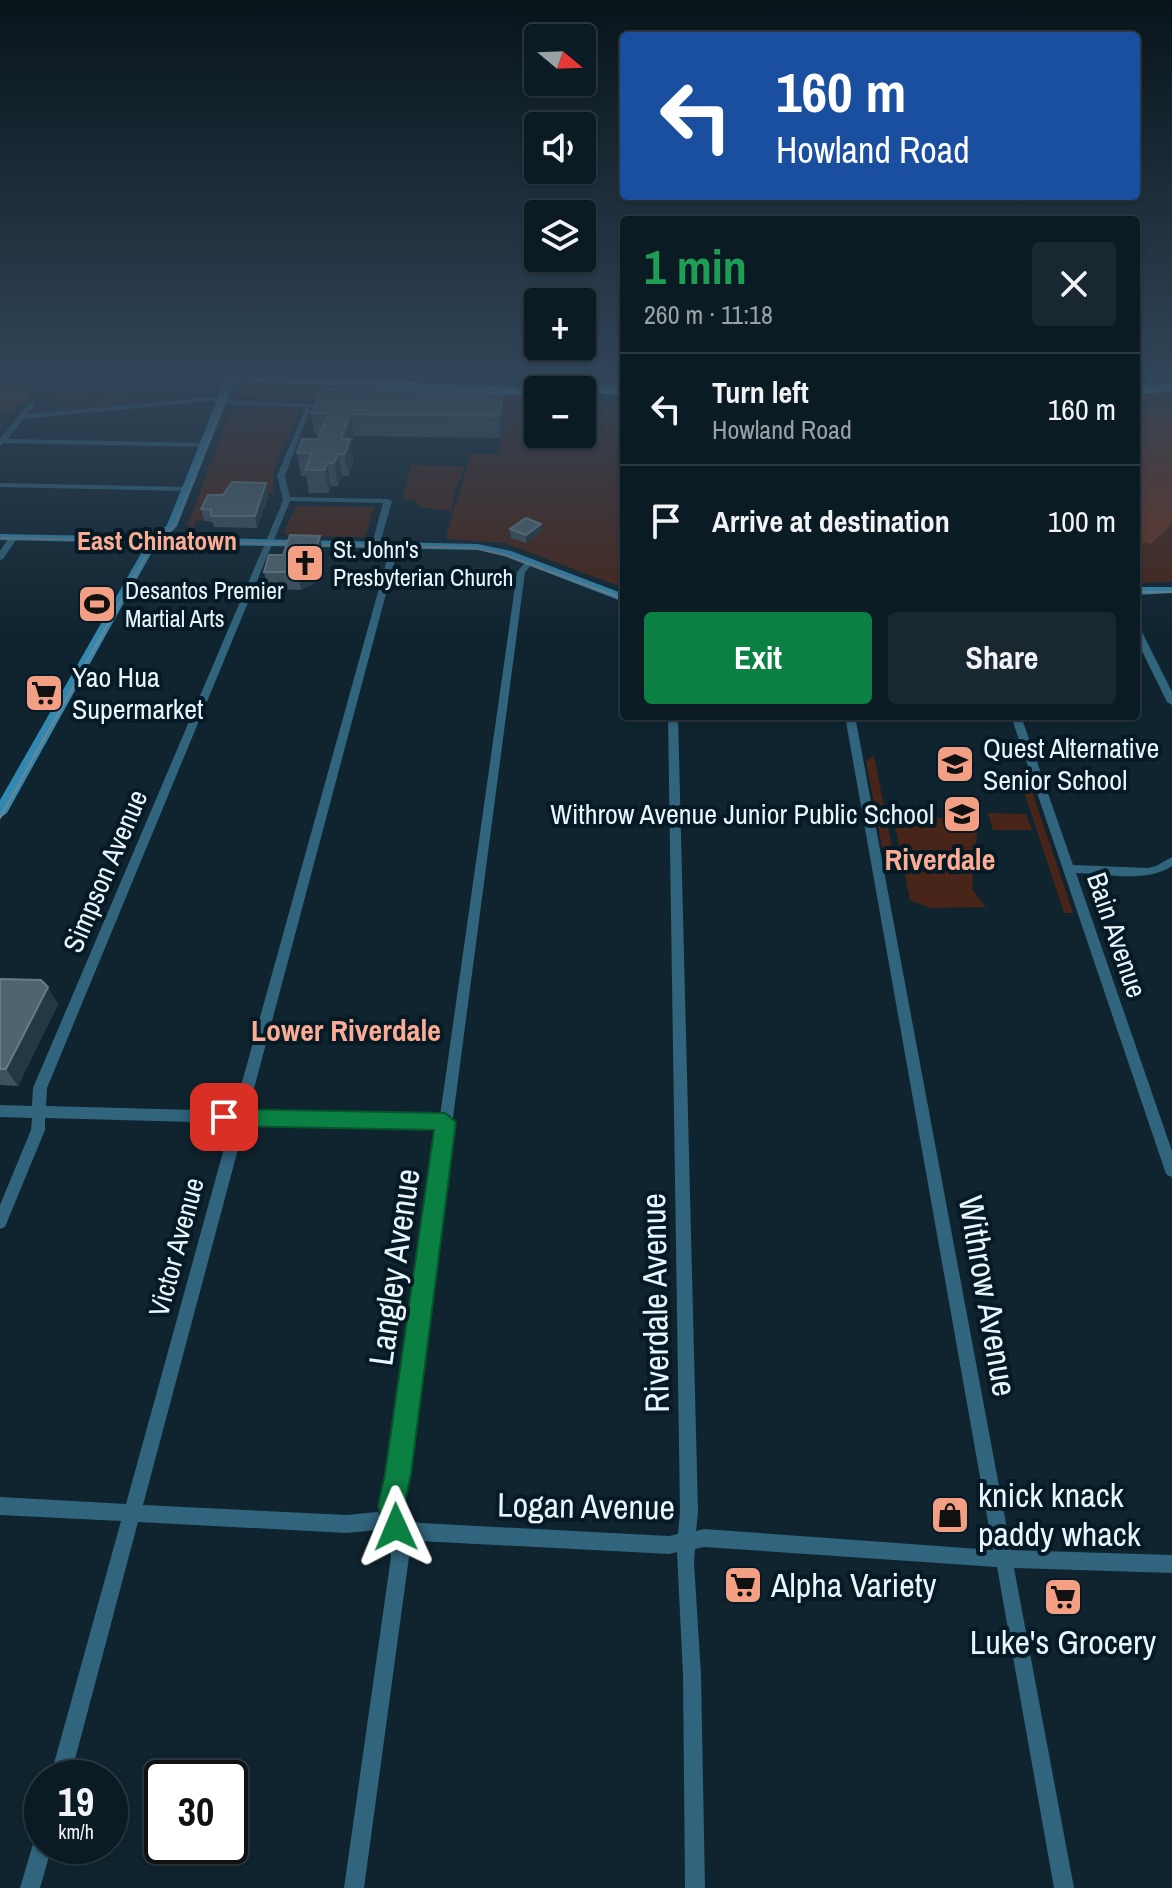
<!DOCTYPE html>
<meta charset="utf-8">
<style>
body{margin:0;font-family:"Archivo Narrow",sans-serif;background:#192830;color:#f1f3f6;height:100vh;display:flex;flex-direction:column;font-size:30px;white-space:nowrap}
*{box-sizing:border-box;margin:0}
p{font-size:26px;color:#9aa1a6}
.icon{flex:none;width:44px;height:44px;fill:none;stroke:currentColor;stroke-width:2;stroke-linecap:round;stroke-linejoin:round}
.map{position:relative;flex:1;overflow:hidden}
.sheet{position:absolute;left:620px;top:216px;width:520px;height:504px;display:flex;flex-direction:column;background:#0b1b23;border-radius:8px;box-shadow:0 2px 6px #0004,0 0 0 2px #2b3941}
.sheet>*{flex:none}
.top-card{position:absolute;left:620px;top:32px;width:520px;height:168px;border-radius:8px;box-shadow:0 2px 6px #0004,0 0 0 2px #2b3941;background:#1a4fa0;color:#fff;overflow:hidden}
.needle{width:52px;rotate:109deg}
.buttons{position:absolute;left:524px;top:24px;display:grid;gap:16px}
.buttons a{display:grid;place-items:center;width:72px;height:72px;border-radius:8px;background:#0b1b23;box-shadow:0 2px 6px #0004,0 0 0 2px #2b3941;font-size:40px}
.speed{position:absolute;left:24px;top:1760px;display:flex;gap:16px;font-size:40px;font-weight:700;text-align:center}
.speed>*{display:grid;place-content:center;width:104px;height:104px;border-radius:50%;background:#0b1b23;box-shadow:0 2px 6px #0004,0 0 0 2px #2b3941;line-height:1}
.speed small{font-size:20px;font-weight:400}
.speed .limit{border:4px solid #111;border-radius:12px;background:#fff;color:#111}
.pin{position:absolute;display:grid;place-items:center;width:68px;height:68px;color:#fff;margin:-34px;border-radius:16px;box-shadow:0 4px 12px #0006}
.me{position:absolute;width:88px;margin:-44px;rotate:359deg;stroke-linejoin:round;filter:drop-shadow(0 0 6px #0008)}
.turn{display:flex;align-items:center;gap:28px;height:168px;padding:0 24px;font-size:36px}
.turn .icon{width:104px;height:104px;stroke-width:2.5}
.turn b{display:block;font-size:56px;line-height:68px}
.round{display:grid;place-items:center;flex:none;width:84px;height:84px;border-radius:8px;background:#192830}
.head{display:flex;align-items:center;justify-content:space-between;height:136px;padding:0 24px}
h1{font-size:48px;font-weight:700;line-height:60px;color:#1e9e55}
.action{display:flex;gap:16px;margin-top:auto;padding:16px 24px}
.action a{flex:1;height:92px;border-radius:8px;background:#0b8043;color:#fff;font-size:32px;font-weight:700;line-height:92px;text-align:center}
.action a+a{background:#192830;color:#f1f3f6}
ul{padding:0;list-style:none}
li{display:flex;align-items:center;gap:24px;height:112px;padding:0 24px;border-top:2px solid #2b3941}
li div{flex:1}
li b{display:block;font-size:30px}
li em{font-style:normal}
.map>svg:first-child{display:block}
.green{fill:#492418}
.forest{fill:#6e321e}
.water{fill:#591f0b}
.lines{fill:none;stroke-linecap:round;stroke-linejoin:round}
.street{fill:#31647d;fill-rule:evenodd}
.secondary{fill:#3189b2;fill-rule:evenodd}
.highway{fill:#54bef0;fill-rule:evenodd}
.tram{stroke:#74858f;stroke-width:2}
.secondary-bridge{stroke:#3189b2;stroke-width:10}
.wall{fill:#3e525e}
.shaded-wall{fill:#233844}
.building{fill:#50646f;stroke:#687b86;stroke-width:2}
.route{fill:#0b8043;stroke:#07532c;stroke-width:2}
.labels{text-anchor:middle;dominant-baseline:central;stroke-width:8;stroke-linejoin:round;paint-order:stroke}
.far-poi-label{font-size:24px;fill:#e9f6fe;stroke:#061a25;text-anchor:start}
.far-neighbourhood-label{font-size:26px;font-weight:bold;fill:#fbac93;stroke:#061a25}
.poi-label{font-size:28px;fill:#e9f6fe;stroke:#061a25;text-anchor:start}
.street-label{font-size:28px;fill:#e9f6fe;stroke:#061a25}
.neighbourhood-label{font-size:30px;font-weight:bold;fill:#fbac93;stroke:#061a25}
.near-street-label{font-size:34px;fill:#e9f6fe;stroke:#061a25}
.near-poi-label{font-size:34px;fill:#e9f6fe;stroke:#061a25;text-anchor:start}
</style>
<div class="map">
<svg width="1172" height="1888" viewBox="0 0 1172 1888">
<rect width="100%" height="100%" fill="#0f242f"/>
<!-- green -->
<path class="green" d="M383 374 624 382V387Z
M242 382 538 398V434H582V400L624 402V588L504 543 446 539C452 510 463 485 470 454H498L507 413 505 405 243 398 236 396Z
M1172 392V582L1136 583V396Z
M76 393 129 397 126 402 201 396 31 413 67 408 69 405 60 404 62 401 45 400 50 394Z
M268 407 300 412C290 434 266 469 275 493L226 492C219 504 210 509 204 521L196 520 194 527 187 526 230 411Z
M411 465 464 466C461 484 451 492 452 511L419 507 416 500 402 499Z
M296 506 374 507 365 537 288 536 284 532Z
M874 756 894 857 884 859 866 761Z
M1017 770H1025L1073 913H1064Z
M988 813 1026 814 1032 830H993Z
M905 816 978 820 972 889 986 907 930 908 910 900 894 821Z"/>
<!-- forest -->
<path class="forest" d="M24 379 31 394 26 404 19 402 10 411 0 408V390Z
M1172 403V524L1151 544 1144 542 1136 548V408Z"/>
<!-- water -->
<path class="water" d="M447 374H624V382H613Z"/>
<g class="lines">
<!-- street -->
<path class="street" d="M211 397 236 401 312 404 285 476 290 497 388 499 392 501 380 544 376 546 372 544 383 503 290 501 47 1088 46 1106 234 1111 391 545 395 543 399 545 248 1111 440 1116 517 572 527 560H533L534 562 525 572 406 1474 400 1506 402 1519 420 1523 669 1536 678 1534 680 1512 668 716H678L698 1512 696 1531 704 1529 993 1550 845 716H855L1011 1550 1172 1555V1573L1014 1568 1074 1888H1054L997 1567 704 1547 695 1549 694 1562 701 1675 705 1888H685L683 1675 677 1552 669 1554 420 1541 405 1537 409 1557 364 1888H344L391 1557 387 1532 377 1530 347 1533 138 1522 70 1778H50L121 1521 0 1515V1497L126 1504 231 1123 45 1118V1130L7 1222 5 1227 0 1229V1205L31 1130 32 1118 0 1117V1105L32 1106 33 1088 280 508 283 499 277 476 306 407 236 405 211 401 23 419 8 439 208 443 209 445 205 447 4 443 0 446V439L29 403 31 402 35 404 27 414ZM245 1123 438 1128 390 1474 382 1506 384 1514 377 1512 347 1515 143 1505Z
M0 483 187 487 191 489 187 491 0 487Z
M11 535 18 537 3 559 0 560V551Z
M1136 627 1141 630 1172 692V705L1167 702 1136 639Z
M1011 716H1021L1073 865 1148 868 1156 866 1172 857V866C1148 883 1104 874 1076 873L1172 1151V1177L1167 1175 1165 1171Z
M42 1834V1846H52L40 1888H20L35 1837Z"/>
<!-- secondary -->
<path class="secondary" d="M225 390 230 393 177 526 167 537 478 544 511 551 624 594V602L504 556 478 550 160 544 152 552 7 813 0 818V800L147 543 0 540V534L154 537 167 525 220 393Z
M1136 587H1172V593L1136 595Z"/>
<!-- highway -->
<path class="highway" d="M168 374H246L520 387 525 382 624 387V395L538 390V396L174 378Z
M1172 383V391L1136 395V387Z"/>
<!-- tram -->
<path class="tram" d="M0 538 475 548 505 555 624 599
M1136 592H1172
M0 818 147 554 176 523 235 374"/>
<!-- secondary-bridge -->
<path class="secondary-bridge" d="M225 393 233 374"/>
</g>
<!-- wall -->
<path class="wall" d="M322 388 505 417 501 438 354 436 351 445 353 462 349 476H342L338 486H331L329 493H309L306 476H301L297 453 318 439 319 435H315L311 413Z
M266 483 269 495 257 528 214 527 212 522 204 521 201 509 223 495Z
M541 524V532L526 543 511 538 510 529Z
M323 553 314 584 301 590 268 589 264 572Z
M0 979 58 1004 18 1086 0 1085Z"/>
<!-- shaded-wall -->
<path class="shaded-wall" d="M503 395 505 417 501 438 499 416Z
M350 414 354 436 351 445 353 462 349 476 341 439Z
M338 454 342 476 338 486 334 463Z
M327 463 331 486 329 493 325 470Z
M266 483 269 495 257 528 255 516Z
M541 524V532L526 543V535Z
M320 536 323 553 314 584 301 590 297 572Z
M48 987 58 1004 18 1086 6 1069Z"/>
<!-- building -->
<path class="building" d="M322 388 503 395 499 416 350 414 341 439H350L345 454H338L334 463H327L325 470H305L312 453H297L302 439H318L328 413H311Z
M232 482 266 483 255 516H211V510L201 509 208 495H223Z
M526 518 541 524 526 535 510 529Z
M290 535 320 536 310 566 297 572H264L269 555H283Z
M0 979 41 980 48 987 6 1069H0Z"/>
<!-- sky -->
<linearGradient id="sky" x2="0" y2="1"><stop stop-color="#08141a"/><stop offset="0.59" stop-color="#314558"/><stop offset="1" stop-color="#314558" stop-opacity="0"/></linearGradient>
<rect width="1172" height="638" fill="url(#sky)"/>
<!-- route -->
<path class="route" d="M224 1109 445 1113 456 1122 411 1474 404 1506 409 1527 405 1536 396 1540 386 1536 378 1506 385 1474 434 1130 224 1126 214 1117Z"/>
<!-- icons -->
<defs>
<g id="church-square" transform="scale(2)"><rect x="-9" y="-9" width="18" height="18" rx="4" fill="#f39f84" stroke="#061a25"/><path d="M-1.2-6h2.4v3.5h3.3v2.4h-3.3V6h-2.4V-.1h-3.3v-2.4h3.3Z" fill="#111"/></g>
<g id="stadium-square" transform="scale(2)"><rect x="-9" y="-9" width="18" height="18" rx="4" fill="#f39f84" stroke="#061a25"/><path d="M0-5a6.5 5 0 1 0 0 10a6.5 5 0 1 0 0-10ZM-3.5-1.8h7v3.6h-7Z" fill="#111"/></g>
<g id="supermarket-square" transform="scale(2)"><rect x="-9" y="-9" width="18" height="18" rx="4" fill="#f39f84" stroke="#061a25"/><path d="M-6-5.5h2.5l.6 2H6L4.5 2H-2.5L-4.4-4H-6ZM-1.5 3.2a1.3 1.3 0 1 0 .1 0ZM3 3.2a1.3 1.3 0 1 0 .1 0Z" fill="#111"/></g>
<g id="school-square" transform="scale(2)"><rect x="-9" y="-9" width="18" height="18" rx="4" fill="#f39f84" stroke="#061a25"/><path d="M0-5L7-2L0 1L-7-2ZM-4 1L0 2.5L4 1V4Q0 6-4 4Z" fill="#111"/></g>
<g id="shop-square" transform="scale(2)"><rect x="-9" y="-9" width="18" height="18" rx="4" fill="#f39f84" stroke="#061a25"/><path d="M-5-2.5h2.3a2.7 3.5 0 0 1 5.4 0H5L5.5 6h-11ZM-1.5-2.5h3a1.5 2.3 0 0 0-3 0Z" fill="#111"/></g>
</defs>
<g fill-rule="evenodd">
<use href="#church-square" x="305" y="563"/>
<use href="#stadium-square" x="97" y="604"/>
<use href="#supermarket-square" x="44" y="693"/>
<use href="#school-square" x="955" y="764"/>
<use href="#school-square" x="962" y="814"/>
<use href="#shop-square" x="950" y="1515"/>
<use href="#supermarket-square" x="743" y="1585"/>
<use href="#supermarket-square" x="1063" y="1597"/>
</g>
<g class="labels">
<!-- far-poi labels -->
<g class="far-poi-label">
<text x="333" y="549">St. John's<tspan x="333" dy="28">Presbyterian Church</tspan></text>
<text x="125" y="590">Desantos Premier<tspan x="125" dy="28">Martial Arts</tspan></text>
</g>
<!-- far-neighbourhood labels -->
<g class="far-neighbourhood-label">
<text x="157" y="540">East Chinatown</text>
</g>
<!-- poi labels -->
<g class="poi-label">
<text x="72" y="677">Yao Hua<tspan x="72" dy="32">Supermarket</tspan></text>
<text x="983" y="748">Quest Alternative<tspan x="983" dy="32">Senior School</tspan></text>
<text x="934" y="814" text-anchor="end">Withrow Avenue Junior Public School</text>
</g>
<!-- street labels -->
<g class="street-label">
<text transform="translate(105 871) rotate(-67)">Simpson Avenue</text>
<text transform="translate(1117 935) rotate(71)">Bain Avenue</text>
<text transform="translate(176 1247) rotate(-75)">Victor Avenue</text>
</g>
<!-- neighbourhood labels -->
<g class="neighbourhood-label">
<text x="940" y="859">Riverdale</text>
<text x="346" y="1030">Lower Riverdale</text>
</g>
<!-- near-street labels -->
<g class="near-street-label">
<text transform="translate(394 1267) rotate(-82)">Langley Avenue</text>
<text transform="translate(988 1296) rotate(80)">Withrow Avenue</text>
<text transform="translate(655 1303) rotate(-91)">Riverdale Avenue</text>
<text transform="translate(586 1506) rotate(1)">Logan Avenue</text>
</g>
<!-- near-poi labels -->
<g class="near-poi-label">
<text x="978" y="1495">knick knack<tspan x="978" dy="39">paddy whack</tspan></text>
<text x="771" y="1585">Alpha Variety</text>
<text x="1063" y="1642" text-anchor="middle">Luke's Grocery</text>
</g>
</g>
</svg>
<div class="buttons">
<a><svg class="needle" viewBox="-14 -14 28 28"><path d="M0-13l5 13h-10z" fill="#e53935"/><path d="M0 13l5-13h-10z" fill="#9aa1a6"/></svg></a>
<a><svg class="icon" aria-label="sound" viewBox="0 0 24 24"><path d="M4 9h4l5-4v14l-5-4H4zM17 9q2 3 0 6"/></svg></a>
<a><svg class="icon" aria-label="layers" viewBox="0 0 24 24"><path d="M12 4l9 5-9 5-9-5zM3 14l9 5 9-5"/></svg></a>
<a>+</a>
<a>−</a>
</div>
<div class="speed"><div>19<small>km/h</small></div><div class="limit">30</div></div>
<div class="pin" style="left:224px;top:1117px;background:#d93025"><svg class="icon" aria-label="arrive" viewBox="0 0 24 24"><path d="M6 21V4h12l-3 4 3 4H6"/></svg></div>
<svg class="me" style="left:396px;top:1527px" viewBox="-20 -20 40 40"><path d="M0-17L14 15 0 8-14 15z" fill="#0b8043" stroke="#fff" stroke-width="4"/></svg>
<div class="top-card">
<div class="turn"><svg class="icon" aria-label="left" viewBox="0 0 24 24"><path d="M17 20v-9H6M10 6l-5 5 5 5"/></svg><div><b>160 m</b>Howland Road</div></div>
</div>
<section class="sheet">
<div class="head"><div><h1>1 min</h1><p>260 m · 11:18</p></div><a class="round"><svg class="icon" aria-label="close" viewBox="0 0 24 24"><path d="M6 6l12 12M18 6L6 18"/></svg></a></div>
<ul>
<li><svg class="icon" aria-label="left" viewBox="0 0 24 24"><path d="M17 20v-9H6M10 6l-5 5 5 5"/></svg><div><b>Turn left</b><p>Howland Road</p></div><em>160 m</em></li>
<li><svg class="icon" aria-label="arrive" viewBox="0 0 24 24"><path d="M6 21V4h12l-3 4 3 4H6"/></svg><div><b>Arrive at destination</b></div><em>100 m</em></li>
</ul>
<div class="action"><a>Exit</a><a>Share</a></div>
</section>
</div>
